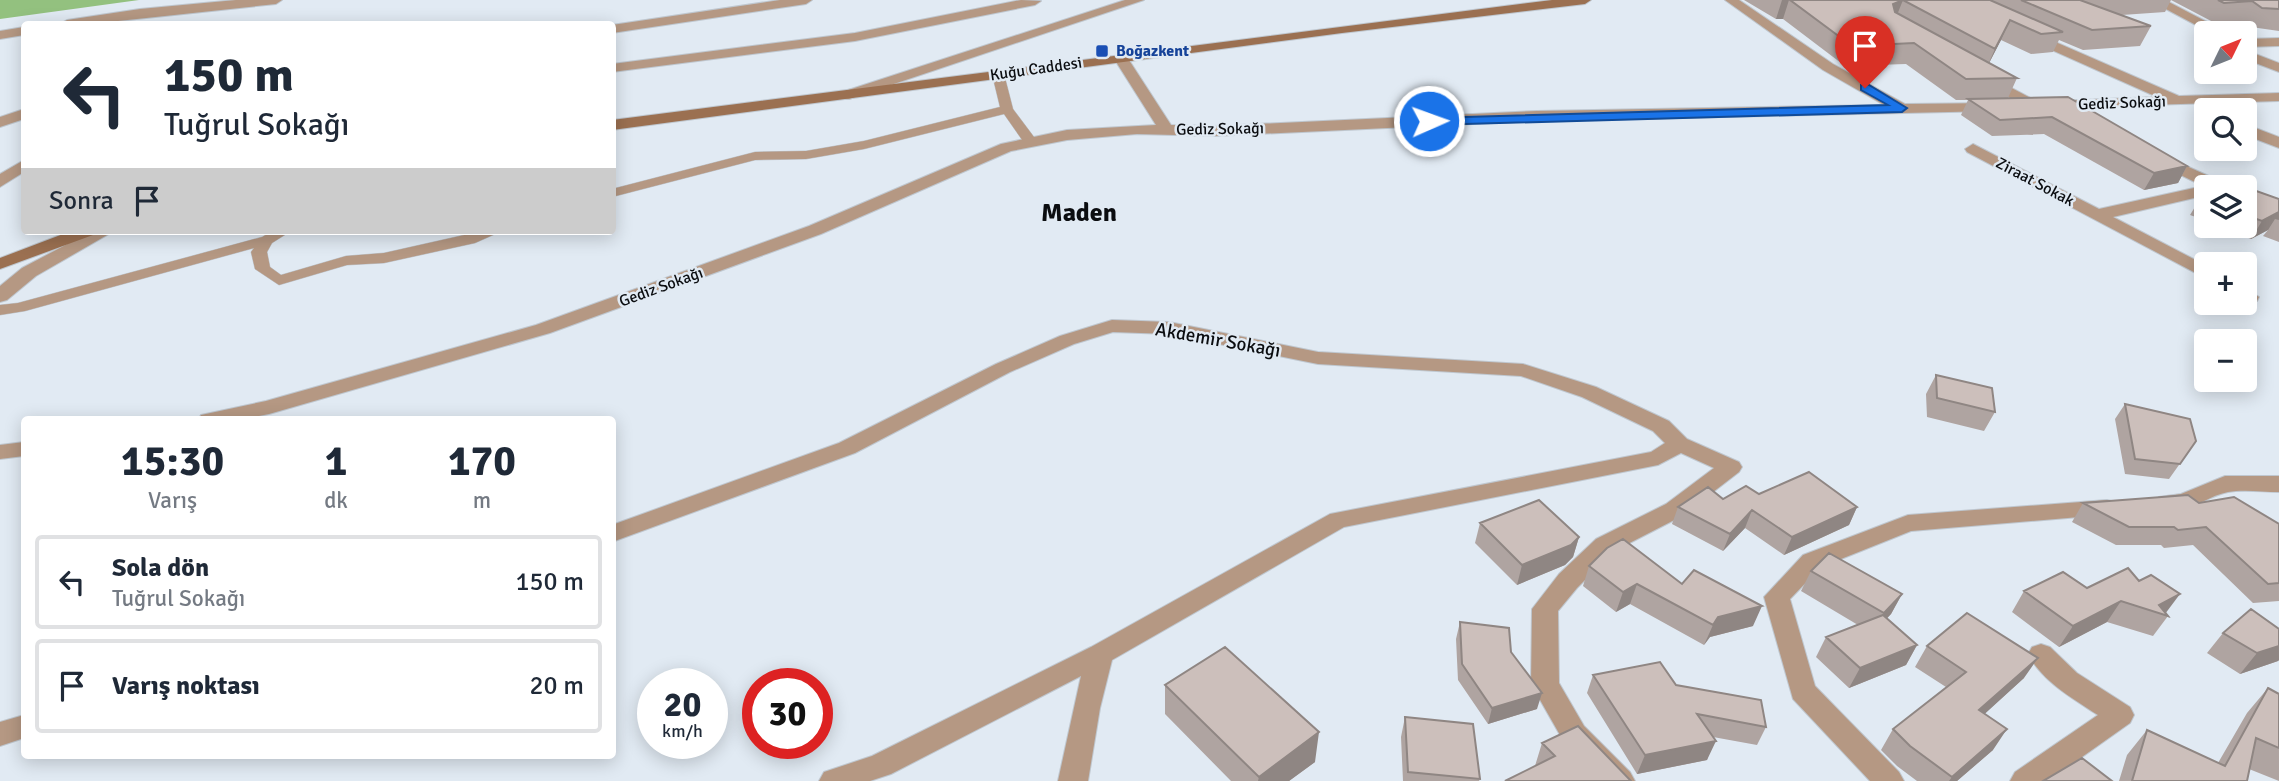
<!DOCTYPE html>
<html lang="tr">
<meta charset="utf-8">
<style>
body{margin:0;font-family:Signika,sans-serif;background:#f2f2f3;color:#1f2937;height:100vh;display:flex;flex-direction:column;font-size:26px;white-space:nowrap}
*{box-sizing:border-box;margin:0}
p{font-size:23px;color:#747a83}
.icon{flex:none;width:38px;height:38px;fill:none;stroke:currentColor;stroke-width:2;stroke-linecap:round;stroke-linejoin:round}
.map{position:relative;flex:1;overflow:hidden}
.panel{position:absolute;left:21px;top:416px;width:595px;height:343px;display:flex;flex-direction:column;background:#fff;border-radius:7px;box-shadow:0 4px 18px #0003}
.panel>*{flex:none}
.hud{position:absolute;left:21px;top:21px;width:595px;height:214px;border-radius:7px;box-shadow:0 4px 18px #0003;background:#fff;color:#1f2937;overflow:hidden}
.needle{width:46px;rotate:47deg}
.controls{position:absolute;left:2194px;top:21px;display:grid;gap:14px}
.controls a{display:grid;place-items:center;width:63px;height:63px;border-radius:7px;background:#fff;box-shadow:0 4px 18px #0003;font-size:35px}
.speed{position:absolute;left:637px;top:668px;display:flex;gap:14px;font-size:35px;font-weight:700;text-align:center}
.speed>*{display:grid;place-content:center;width:91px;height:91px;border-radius:50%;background:#fff;box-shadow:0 4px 18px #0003;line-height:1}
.speed small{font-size:18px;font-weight:400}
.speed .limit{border:10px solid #d22;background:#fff;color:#111}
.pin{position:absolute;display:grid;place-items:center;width:60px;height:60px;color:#fff;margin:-72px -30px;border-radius:50% 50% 50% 0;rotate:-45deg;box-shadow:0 0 7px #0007}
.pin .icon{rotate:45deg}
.me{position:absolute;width:77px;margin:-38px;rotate:88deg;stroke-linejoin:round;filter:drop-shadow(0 0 5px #0008)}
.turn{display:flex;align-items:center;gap:24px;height:147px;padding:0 28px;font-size:32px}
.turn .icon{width:91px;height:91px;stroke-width:2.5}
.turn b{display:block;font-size:49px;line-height:60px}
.then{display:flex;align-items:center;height:66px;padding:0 28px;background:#0003;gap:14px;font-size:26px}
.eta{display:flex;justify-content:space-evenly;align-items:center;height:119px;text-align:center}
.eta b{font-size:42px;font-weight:700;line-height:49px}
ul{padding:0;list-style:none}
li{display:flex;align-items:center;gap:21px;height:94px;margin:0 14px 10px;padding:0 14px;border:4px solid #e0e1e3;border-radius:7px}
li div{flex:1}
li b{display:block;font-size:26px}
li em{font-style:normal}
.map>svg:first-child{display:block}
.forest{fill:#93c17f}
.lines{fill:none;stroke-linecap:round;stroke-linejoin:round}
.lane-casing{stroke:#bfc7cf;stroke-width:1}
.street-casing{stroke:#bfc7cf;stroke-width:2}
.secondary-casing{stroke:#bfc7cf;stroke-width:2}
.lane{fill:#b59883;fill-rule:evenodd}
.street{fill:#b59883;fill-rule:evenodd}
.secondary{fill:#9b7051;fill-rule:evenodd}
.wall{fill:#afa4a1}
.shaded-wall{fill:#8f8683}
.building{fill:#ccbfbb;stroke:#8f8683;stroke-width:2}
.route{fill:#1a73e8;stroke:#114b97;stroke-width:2}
.transit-dot{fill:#1a4fb4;stroke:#e1eaf3;stroke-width:2.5}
.labels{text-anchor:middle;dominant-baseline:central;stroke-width:5;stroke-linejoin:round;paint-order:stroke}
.far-transit-label{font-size:16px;font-weight:bold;fill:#164399;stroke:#e1eaf3;text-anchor:start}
.far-street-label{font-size:16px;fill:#0b0d10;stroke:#e1eaf3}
.street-label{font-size:19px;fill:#0b0d10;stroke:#e1eaf3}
.district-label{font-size:26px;font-weight:bold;fill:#0b0d10;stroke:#e1eaf3}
</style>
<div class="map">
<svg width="2279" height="781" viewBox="0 0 2279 781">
<rect width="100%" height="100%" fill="#e1eaf3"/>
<!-- forest -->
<path class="forest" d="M0 0H139L0 19Z"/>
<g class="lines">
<!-- lane casing -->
<g class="lane-casing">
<path id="lane" d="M998 70 1004 74 1013 109 1037 141 1035 144H1025L1004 114 864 149 806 159 755 160 612 197V189L755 152 806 151 864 141 1000 107 992 74Z
M273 231H291L272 243 267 252 270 267 281 275 346 256 384 253 482 231H502L475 243 384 263 347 265 279 285 255 269 251 252 254 248 25 311 0 315V305L18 303 262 237Z"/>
</g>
<!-- street casing -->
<g class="street-casing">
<path id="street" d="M236 0H282L276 4 90 24H60L67 20 140 9Z
M780 0H812L806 4 612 33V25Z
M1021 0 1041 1 1035 5 855 41 612 72V64L855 33Z
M1125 0H1144L849 99H839L837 96 839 93Z
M1725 0H1739L1833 64 1905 104 1994 103 2001 107 1994 111 1537 121 1214 136 1137 134 1067 140 1011 151 821 234 550 333 269 414 240 420H198L201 415 266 401 536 325 809 226 1001 144 1067 130 1156 125 1113 57 1120 53 1125 54 1171 125 1214 126 1537 111 1884 105 1823 70Z
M2149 0H2165L2228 33H2211Z
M24 27V35L0 39V31Z
M2030 31 2179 96 2279 93V101L2049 108 2047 105 2054 101 2157 97 2025 38V32Z
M2279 38V46L2245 47V39Z
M2245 50 2279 63V72L2245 59Z
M1985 74 2040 103 2042 106 2035 110 2030 109 1980 81V75Z
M24 109V119L0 127V117Z
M2245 124 2279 137V148L2245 135Z
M1973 144 2099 209 2203 186 2154 162 2152 159 2154 156 2160 154 2224 183 2226 187H2207V195L2113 217 2207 266V279L1967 152 1965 149Z
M24 160V172L0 187V174Z
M92 231H114L36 276 7 300 0 302V286L22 268Z
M2245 288 2259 297 2257 301 2245 302Z
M1112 320 1169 322 1318 352 1523 364 1596 387 1669 421 1687 439 1739 462 1742 467 1739 472 1682 516 1614 551 1577 588 1558 611 1559 683 1584 726 1630 772 1635 781H1601L1564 742 1531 684 1532 609 1559 574 1596 539 1666 504 1714 468 1681 453 1658 465 1344 527 1112 660 1100 708 1088 781H1058L1081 676 891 774 870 781H819L824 772 872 756 1091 647 1330 514 1651 452 1665 443 1653 431 1582 397 1521 376 1318 364 1169 334 1113 332 1074 344 1010 372 855 453 612 542V525L839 443 996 364 1060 336Z
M24 442V456L0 459V445Z
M2225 476H2279V492C2263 492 2244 489 2228 492 2203 497 2187 517 2159 509L2155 503 2159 497 2181 494Z
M2107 500 2115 502 2119 508 2115 514 1911 531 1821 567 1790 599 1815 686 1899 772 1904 781H1870L1793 699 1764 597 1803 555 1908 515Z
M2041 644 2050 647 2077 673 2130 707 2134 715 2130 723 2048 781H2010L2015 772 2098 715C2072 698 2043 682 2028 654L2032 647Z
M24 715V738L0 746V722Z"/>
</g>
<!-- secondary casing -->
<g class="secondary-casing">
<path id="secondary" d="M1552 0H1591L1585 4 1342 33 612 130V120Z
M71 231H96L93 235 0 269V258Z"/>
</g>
<!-- lane -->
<use href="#lane" class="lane"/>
<!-- street -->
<use href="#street" class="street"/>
<!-- secondary -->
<use href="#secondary" class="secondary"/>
</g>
<!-- wall -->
<path class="wall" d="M1744 0H2279V31L2251 27 2241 21 2213 22 2171 0 2165 12 2122 15 2151 26 2140 46 2083 50 2059 40 2053 52 2031 54 2001 40 1989 63 2017 78 2008 98 2187 166 2178 183 2144 190 2044 134 1992 136 1961 115 1968 100H1956L1906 64 1845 66 1783 19H1776Z
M2245 187 2279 199V242L2263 236 2268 230 2251 239 2218 226H2245Z
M2207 194V221L2190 215 2201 197Z
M1936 375 1995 412 1984 431 1927 417 1926 394Z
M2125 404 2196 441 2169 479 2125 474 2115 419Z
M1759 494 1857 507 1849 525 1784 555 1745 528 1723 551 1672 524 1678 507Z
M2083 503H2199L2279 524V601L2253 603 2193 545 2164 548 2161 545H2116L2072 522Z
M1480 523 1579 537 1573 557 1565 565 1517 585 1475 543Z
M1589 566 1682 584 1753 626 1710 637 1704 645 1630 604 1616 612 1583 586Z
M1811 571 1902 594 1891 614 1887 618 1917 645 1906 665 1849 688 1816 657 1826 637 1858 625 1801 591Z
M2087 588 2166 613 2168 616 2153 636 2107 622 2059 647 2012 612 2024 591Z
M1460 622 1511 652 1537 709 1488 724 1458 680 1456 639Z
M2279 629V660L2278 661 2240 674 2207 653 2223 633Z
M1927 646 2024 678 1984 714 1993 750 1957 781H1917L1897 766 1881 750 1893 729 1946 687 1915 667Z
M1593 675 1676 685 1766 727 1757 745 1713 737 1707 760 1637 774 1587 693Z
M1165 685 1315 762 1289 781H1231L1165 714Z
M2268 688 2279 694V781L2249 769 2247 781H2119L2127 755 2147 730 2218 763 2247 713Z
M1405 717 1480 779 1479 781H1403L1401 737Z
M1542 743 1631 781 1535 766Z"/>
<!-- shaded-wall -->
<path class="shaded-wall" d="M1782 0H1789L1783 19H1776Z
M1903 0 1895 20 1893 4Z
M2010 20 2001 40 1986 69 1995 49Z
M2187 166 2178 183 2144 190 2154 173Z
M2279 212V220L2275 219 2268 230 2251 239 2262 221Z
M1857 507 1849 525 1784 555 1792 537Z
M1752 510 1745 528 1723 551 1730 534Z
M1579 537 1573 557 1565 565 1517 585 1522 565Z
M1637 584 1630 604 1616 612 1623 592Z
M1902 594 1891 614 1873 633 1884 613Z
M2180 594 2165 614 2159 605Z
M2121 601 2107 622 2059 647 2073 626Z
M1762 606 1753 626 1710 637 1704 645 1713 625 1718 617Z
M1917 645 1906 665 1849 688 1860 668Z
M2279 646V660L2278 661 2240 674 2257 653Z
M2038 658 2024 678 1966 731 1979 710Z
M1542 693 1537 709 1488 724 1492 708Z
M2007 729 1993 750 1957 781H1949L1952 777Z
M1319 732 1315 762 1289 781H1258L1259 777Z
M1716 741 1707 760 1637 774 1645 755Z"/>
<!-- building -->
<path class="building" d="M1790 0H1990L2063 32 2041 34 2010 20 1995 49 1903 0 1893 4 1895 12 2017 78 1966 79 1914 43 1852 46Z
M2021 0H2080L2151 26 2092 30Z
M2218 0H2279V9L2262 8 2252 1 2224 3Z
M2068 97 2187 166 2154 173 2052 117 2000 120 1968 99Z
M2231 182 2245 187H2221Z
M2245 187 2279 199V212L2262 221 2245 215Z
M2207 194V200L2201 197Z
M1936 375 1992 388 1995 412 1937 398Z
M2125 404 2190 419 2196 441 2180 464 2135 459Z
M1809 472 1857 507 1792 537 1752 510 1730 534 1678 507 1708 487 1723 499 1746 486 1759 494Z
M2188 495 2199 503 2234 497 2279 524V583L2268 584 2206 527 2178 530 2174 527H2129L2083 503Z
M1539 500 1579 537 1571 545 1522 565 1480 523Z
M1623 539 1682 584 1694 570 1762 606 1718 617 1713 625 1637 584 1623 592 1589 566 1607 548Z
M1829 553 1902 594 1884 613 1811 571Z
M2128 568 2139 581 2151 575 2180 594 2159 605 2168 616 2121 601 2073 626 2024 591 2063 572 2087 588Z
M2251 609 2279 629V646L2257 653 2223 633Z
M1967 613 2038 658 1979 710 2007 729 1952 777 1910 746 1893 729 1966 672 1927 646Z
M1883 615 1917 645 1860 668 1826 637Z
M1460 622 1509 628 1511 652 1542 693 1492 708 1462 664Z
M1225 647 1319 732 1259 777 1165 685Z
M1660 662 1676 685 1761 700 1766 727 1697 714 1716 741 1645 755 1593 675Z
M2268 688 2279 694V748L2256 738 2247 781H2132L2147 730 2225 766Z
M1405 717 1473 724 1480 779 1408 772Z
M1578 726 1631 781H1505L1555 756 1542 743Z
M2082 758 2112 781H2043Z"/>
<!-- route -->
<path class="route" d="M1861 85H1869L1907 108 1902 112 1429 125 1424 121 1429 118 1888 105 1861 90Z"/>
<!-- markers -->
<rect class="transit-dot" x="1095" y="44" width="14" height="14" rx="3.5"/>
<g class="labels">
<!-- far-transit labels -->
<g class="far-transit-label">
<text x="1116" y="51">Boğazkent</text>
</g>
<!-- far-street labels -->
<g class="far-street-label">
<text transform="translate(1036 69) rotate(-8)">Kuğu Caddesi</text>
<text transform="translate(2122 103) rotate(-2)">Gediz Sokağı</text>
<text transform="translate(1220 129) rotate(-1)">Gediz Sokağı</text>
<text transform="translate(2035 182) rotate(28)">Ziraat Sokak</text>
<text transform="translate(661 287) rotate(-20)">Gediz Sokağı</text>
</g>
<!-- street labels -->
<g class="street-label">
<text transform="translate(1218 340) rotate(10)">Akdemir Sokağı</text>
</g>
<!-- district labels -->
<g class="district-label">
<text x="1079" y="213">Maden</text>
</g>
</g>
</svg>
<div class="controls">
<a><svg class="needle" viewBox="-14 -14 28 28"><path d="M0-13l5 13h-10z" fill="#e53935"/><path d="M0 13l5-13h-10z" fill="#747a83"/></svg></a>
<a><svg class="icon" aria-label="search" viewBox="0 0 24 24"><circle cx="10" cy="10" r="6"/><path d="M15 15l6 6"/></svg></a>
<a><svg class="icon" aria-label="layers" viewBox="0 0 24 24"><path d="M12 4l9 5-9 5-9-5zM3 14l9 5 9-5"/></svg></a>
<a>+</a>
<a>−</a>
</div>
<div class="speed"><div>20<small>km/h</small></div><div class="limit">30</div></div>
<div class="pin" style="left:1865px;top:88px;background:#d93025"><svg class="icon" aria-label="arrive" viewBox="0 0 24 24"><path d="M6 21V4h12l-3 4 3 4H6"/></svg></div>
<svg class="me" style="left:1429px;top:121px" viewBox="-20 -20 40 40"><circle r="17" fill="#1a73e8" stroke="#fff" stroke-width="3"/><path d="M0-11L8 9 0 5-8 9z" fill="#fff"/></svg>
<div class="hud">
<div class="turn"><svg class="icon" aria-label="left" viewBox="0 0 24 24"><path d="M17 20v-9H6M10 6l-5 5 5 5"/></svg><div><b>150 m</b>Tuğrul Sokağı</div></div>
<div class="then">Sonra<svg class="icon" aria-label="arrive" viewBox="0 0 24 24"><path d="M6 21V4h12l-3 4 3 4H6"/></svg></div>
</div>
<section class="panel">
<div class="eta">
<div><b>15:30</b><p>Varış</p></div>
<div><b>1</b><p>dk</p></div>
<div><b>170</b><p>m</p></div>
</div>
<ul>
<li><svg class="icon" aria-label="left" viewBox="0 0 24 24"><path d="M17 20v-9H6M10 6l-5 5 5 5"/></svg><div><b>Sola dön</b><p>Tuğrul Sokağı</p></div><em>150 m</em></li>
<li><svg class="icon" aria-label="arrive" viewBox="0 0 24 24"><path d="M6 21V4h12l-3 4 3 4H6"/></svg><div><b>Varış noktası</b></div><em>20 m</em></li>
</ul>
</section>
</div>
